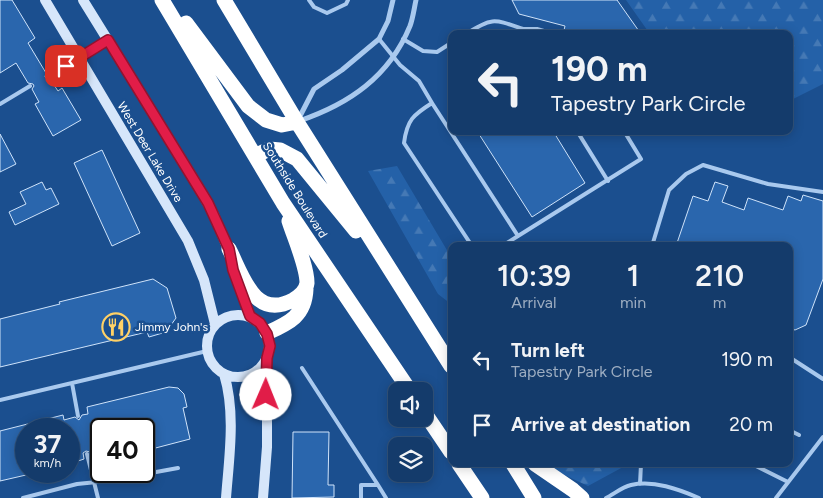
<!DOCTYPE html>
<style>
body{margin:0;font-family:Figtree,sans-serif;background:#214673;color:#f1f3f6;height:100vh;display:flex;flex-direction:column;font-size:19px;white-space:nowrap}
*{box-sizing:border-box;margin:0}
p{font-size:16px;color:#9dadc1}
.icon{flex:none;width:28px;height:28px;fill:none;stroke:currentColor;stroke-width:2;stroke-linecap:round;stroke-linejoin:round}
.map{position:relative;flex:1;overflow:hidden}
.panel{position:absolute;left:448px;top:242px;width:345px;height:225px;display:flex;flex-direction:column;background:#143b6b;border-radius:10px;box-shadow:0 2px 12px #0003,0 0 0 1px #33557e}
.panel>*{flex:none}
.hud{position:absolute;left:448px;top:30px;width:345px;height:105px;border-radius:10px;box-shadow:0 2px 12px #0003,0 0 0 1px #33557e;background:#143b6b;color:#f1f3f6;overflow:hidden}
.buttons{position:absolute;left:388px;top:382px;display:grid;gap:10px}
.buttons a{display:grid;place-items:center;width:45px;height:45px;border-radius:10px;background:#143b6b;box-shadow:0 2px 12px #0003,0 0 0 1px #33557e;font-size:25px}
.speed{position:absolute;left:15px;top:418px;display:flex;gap:10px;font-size:25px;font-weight:700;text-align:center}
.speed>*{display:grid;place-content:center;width:65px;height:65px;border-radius:50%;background:#143b6b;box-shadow:0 2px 12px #0003,0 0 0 1px #33557e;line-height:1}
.speed small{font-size:12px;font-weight:400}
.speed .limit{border:2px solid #111;border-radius:8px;background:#fff;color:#111}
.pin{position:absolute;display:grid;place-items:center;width:42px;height:42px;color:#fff;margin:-21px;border-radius:10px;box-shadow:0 2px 8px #0006}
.me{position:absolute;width:55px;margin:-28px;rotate:1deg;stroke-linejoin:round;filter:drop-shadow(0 0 4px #0008)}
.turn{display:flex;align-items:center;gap:18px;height:105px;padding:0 20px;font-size:22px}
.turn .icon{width:65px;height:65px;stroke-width:2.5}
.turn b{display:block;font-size:35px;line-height:42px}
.eta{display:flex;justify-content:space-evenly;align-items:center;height:85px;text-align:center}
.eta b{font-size:30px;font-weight:600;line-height:35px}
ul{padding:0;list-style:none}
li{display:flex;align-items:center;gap:15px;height:65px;padding:0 20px}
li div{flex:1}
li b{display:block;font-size:19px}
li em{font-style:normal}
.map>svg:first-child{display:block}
.forest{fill:url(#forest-firs)}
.building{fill:#2a66ad;stroke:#cfe3fa}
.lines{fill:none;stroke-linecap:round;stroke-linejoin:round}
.path{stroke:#a9c9ee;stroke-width:2.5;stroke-dasharray:2.5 4;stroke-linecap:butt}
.lane{stroke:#a9c9ee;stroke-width:4}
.street{stroke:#a9c9ee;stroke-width:5}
.secondary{stroke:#d6e6fa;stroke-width:10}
.highway{stroke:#fff;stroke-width:15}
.route-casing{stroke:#92132f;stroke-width:12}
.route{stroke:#e11d48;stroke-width:9}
.labels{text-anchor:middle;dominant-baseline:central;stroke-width:5;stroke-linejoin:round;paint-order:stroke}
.street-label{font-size:12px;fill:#fff;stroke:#1b4f8f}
.poi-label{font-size:12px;fill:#fff;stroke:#1b4f8f;text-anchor:start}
</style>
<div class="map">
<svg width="823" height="498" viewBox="0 0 823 498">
<defs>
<pattern id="forest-firs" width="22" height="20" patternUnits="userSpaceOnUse" patternTransform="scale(1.25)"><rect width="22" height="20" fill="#2461a8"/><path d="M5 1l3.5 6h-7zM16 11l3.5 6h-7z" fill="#4579b5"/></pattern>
</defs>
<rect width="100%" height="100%" fill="#1b4f8f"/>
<!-- forest -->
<path class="forest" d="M626 0H823V84L789 101V34H650Z
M397 166 451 257V304L438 294 368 171Z
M550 464H621L623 467 588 486 554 470Z"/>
<!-- building -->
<path class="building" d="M0 0H12L35 38 28 43 46 73 45 77 47 79H50L58 91 62 88 81 120 53 136 35 104 39 102 32 89 34 86 33 84 28 83 16 63 0 73Z
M512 0H617L641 34H563L565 26 519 14Z
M477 131H553L585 183 532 217Z
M0 134 16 164 0 172Z
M102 150 140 233 112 246 74 163Z
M42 182 46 190 51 188 59 204 15 225 9 212 26 204 20 192Z
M715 182 728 186 722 202 744 210 748 198 783 210 788 196 801 201 803 195 823 201V279L806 325 795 330 789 328V246H676L693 196 708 201Z
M153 279 167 288 176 318 166 332 149 337 147 332 0 367V319L60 304 59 302Z
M169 387 178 388 184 394 187 407 183 408 190 439 144 451V429H101V454L92 457 90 452 86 451 83 453 84 459 69 464V429H26V475L0 481V431L63 415 64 420 75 417 79 420 82 415 88 414 87 407Z
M293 432H329L328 485H334V497L292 498Z"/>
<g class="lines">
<!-- path -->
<path class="path" d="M239 395 255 393"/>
<!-- lane -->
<path class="lane" d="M309 0 314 7 327 13 346 4 348 0
M466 34C492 17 494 19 523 29
M523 34V29H537L554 34
M379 39 400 65 419 81 432 103C413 115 407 120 404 143L472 246
M403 39 423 51 437 52 451 43
M48 76 107 41
M432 103 518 236 502 246
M0 104 30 86
M577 131 608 181
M518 236 641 159 624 131
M652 246 669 190 686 174 703 165 768 184 823 192
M789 357 823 379
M302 368 378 485
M72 383 78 416
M0 400 207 351
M789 430 799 435
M87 454 98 498
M752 464 788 482
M640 484 641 464
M23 498 77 484 107 481 178 468
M361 498V485H378L386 498
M606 498C614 494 622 487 631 485 654 480 678 489 699 498
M776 498 823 437"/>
<!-- street -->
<path class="street" d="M298 120 314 89 342 70 379 39 388 21 393 0
M299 121C349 104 389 77 410 26 413 18 414 9 416 0"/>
<!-- secondary -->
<path class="secondary" d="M45 0 188 241 204 280 215 324
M83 0 195 181 214 215 230 254
M235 275 250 316
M207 346a31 31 0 1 1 62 0a31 31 0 1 1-62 0Z
M224 374C236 413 229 458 226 498
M263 498 267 447V359"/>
<!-- highway -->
<path class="highway" d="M162 0 283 203 410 391
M224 0 297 122 451 366
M186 23 248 106 266 120 282 125 297 122
M255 156 269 149 280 150 297 159 356 231
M229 249C242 274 254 321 293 300 300 296 306 291 307 283 307 266 294 237 289 221
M267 333C289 323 305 316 306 289
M424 412 451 452
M459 464 482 498
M513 464 534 498
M535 464 573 490 582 498"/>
</g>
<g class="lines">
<!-- route casing -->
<g class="route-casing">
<path id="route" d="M66 66 108 40 208 203 229 249 233 270 250 316 260 323 267 334 270 346 267 358 266 395"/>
</g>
<!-- route -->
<use href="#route" class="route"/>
</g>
<!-- icons -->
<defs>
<g id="restaurant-ring" transform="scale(1.4375)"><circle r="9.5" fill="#1b4f8f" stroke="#ffd166" stroke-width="1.5"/><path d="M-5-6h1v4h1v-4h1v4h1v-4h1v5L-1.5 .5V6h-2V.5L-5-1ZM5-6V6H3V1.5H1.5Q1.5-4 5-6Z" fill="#ffd166"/></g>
</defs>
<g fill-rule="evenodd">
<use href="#restaurant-ring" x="116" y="327"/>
</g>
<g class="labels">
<!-- street labels -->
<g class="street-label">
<text transform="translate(150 152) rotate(59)">West Deer Lake Drive</text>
<text transform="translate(295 190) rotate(58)">Southside Boulevard</text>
</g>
<!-- poi labels -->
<g class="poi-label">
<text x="135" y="327">Jimmy John's</text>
</g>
</g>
</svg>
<div class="buttons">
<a><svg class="icon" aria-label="sound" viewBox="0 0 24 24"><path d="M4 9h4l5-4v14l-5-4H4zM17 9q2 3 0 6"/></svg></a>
<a><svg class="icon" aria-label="layers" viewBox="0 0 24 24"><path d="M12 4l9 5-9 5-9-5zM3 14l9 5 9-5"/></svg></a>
</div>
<div class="speed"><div>37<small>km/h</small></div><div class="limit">40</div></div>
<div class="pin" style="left:66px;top:66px;background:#d93025"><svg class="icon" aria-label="arrive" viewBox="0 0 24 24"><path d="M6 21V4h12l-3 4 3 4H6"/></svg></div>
<svg class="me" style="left:266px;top:395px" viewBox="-20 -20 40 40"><circle r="19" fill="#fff"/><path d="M0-13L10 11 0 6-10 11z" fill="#e11d48"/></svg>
<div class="hud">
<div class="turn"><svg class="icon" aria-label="left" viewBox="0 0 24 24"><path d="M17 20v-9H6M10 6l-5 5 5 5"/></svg><div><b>190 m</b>Tapestry Park Circle</div></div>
</div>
<section class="panel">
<div class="eta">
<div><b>10:39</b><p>Arrival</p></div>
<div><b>1</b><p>min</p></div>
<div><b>210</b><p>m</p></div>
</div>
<ul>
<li><svg class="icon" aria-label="left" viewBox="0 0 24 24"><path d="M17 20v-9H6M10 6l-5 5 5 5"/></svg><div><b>Turn left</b><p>Tapestry Park Circle</p></div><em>190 m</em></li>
<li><svg class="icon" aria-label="arrive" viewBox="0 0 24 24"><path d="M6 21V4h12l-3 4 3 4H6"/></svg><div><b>Arrive at destination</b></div><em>20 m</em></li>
</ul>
</section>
</div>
